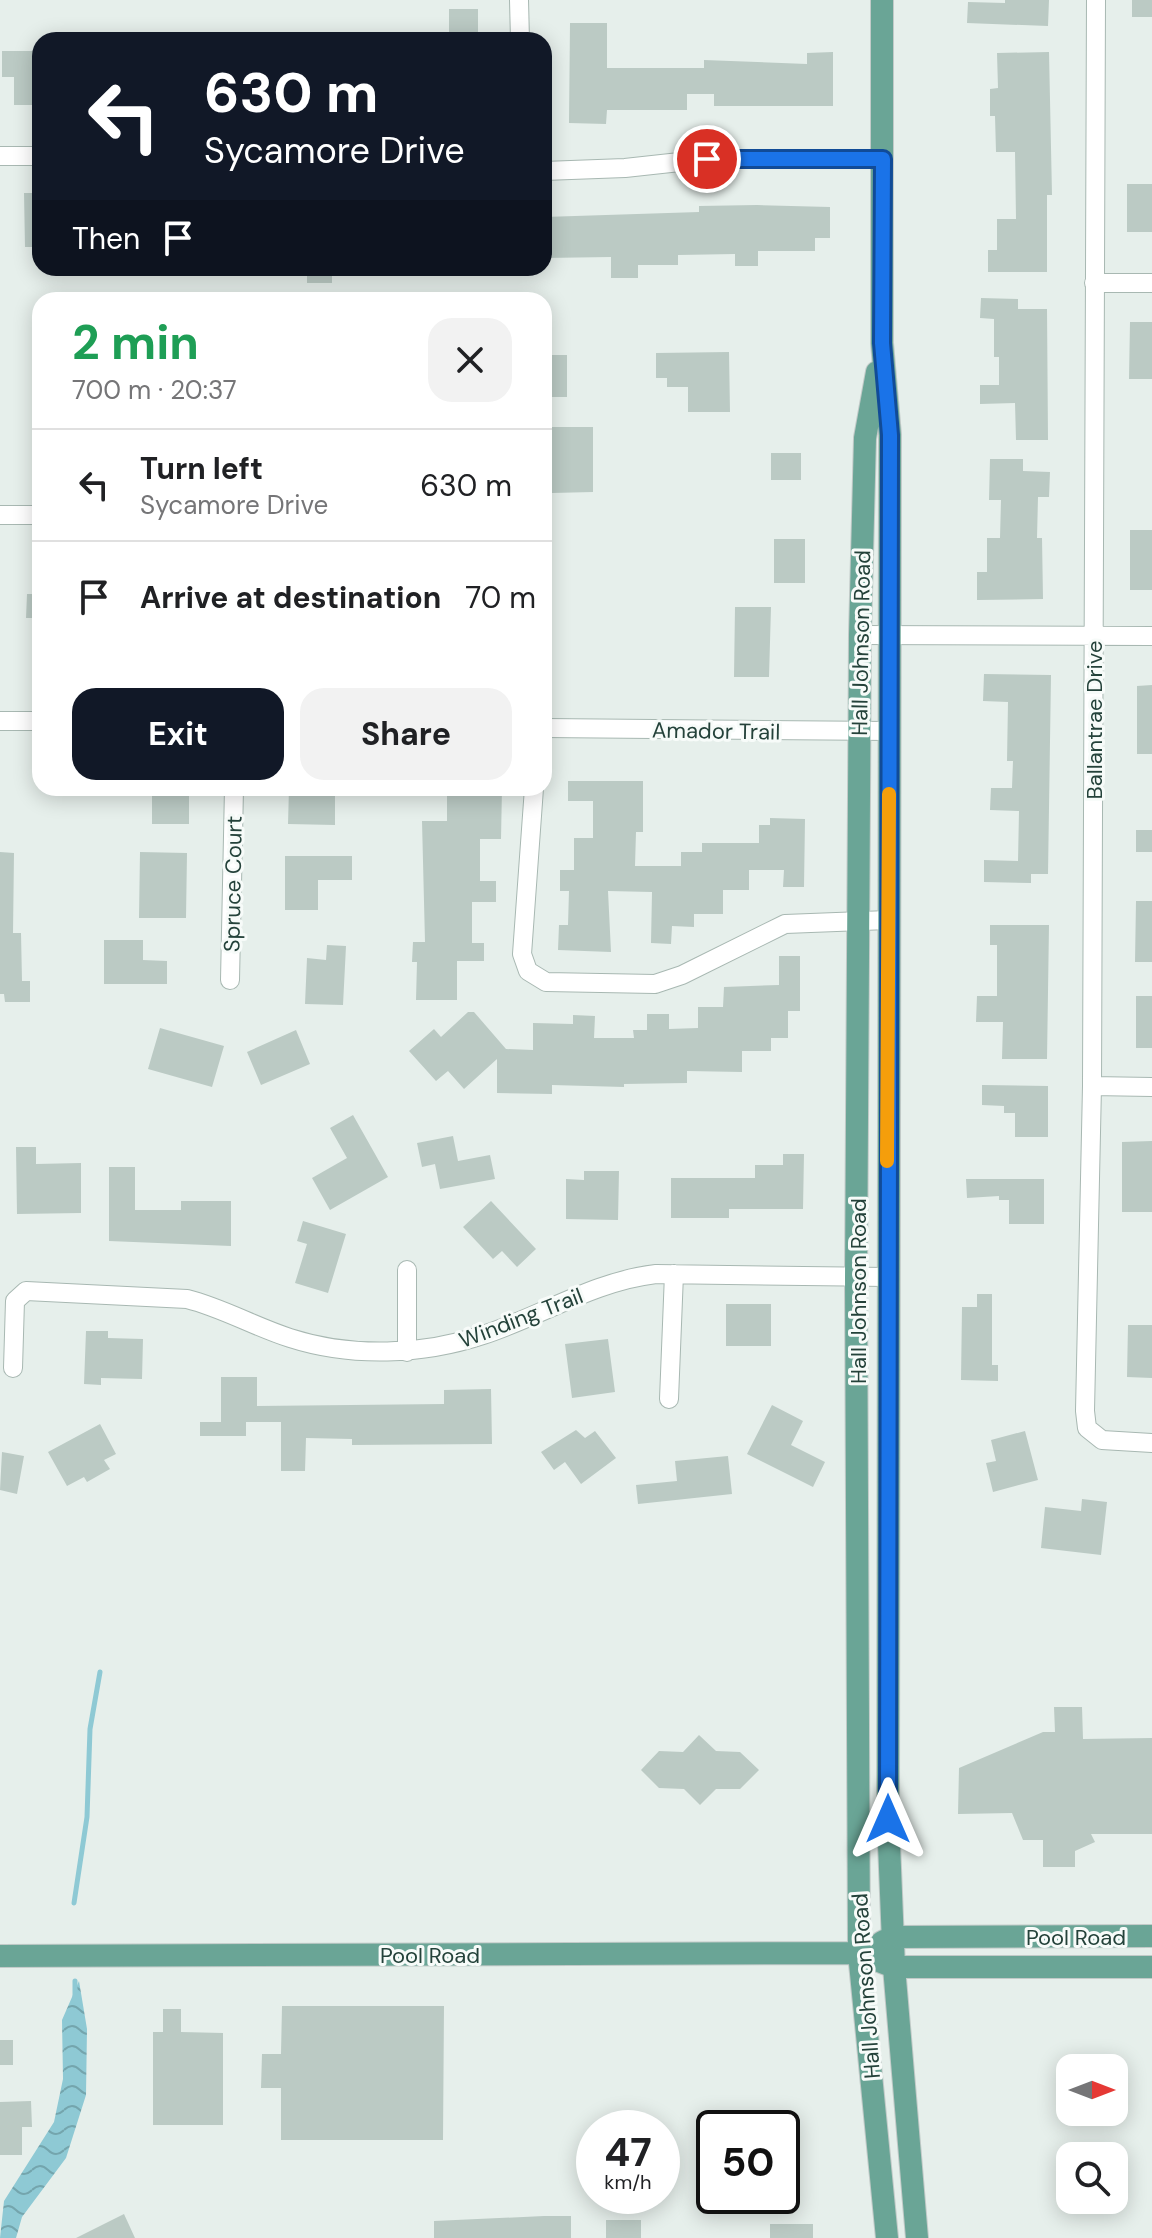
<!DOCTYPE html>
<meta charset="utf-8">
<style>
body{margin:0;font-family:"DM Sans",sans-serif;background:#f2f2f2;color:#202124;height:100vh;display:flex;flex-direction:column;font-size:30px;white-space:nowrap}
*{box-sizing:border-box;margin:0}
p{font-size:26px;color:#757577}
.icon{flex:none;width:44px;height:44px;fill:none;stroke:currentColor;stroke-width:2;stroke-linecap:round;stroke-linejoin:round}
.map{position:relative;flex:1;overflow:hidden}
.drawer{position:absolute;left:32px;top:292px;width:520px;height:504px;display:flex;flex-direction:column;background:#fff;border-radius:24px;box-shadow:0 4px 20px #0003}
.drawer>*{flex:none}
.banner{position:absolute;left:32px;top:32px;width:520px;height:244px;border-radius:24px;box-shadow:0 4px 20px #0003;background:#111827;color:#fff;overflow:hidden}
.needle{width:52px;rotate:90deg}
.tools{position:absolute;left:1056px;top:2054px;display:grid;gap:16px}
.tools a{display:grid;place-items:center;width:72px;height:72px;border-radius:16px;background:#fff;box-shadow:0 4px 20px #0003;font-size:40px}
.speed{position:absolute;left:576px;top:2110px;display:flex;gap:16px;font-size:40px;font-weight:700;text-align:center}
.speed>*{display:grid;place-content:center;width:104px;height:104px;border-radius:50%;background:#fff;box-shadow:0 4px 20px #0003;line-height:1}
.speed small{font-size:20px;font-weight:400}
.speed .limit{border:4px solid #111;border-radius:12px;background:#fff;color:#111}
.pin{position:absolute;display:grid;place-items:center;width:68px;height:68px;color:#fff;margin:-34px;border:4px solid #fff;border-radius:50%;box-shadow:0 2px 8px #0007}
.me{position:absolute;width:88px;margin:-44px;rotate:0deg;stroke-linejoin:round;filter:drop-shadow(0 0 6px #0008)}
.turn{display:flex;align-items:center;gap:28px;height:168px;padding:0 40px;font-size:36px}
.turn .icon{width:104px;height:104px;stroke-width:2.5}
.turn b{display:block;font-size:56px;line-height:68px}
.then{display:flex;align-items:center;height:76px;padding:0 40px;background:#0003;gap:16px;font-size:30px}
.round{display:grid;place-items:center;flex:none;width:84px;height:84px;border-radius:24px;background:#f2f2f2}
.head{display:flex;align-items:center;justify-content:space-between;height:136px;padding:0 40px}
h1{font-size:48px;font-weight:700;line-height:60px;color:#1e9e55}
.cta{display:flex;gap:16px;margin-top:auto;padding:16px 40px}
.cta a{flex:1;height:92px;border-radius:24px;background:#111827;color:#fff;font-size:32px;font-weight:700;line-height:92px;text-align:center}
.cta a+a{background:#f2f2f2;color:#202124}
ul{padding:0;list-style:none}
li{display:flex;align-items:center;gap:24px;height:112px;padding:0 40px;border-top:2px solid #e0e0e0}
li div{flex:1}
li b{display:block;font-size:30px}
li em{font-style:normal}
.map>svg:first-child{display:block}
.water{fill:url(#water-waves)}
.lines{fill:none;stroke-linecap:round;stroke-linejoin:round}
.stream{stroke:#8ec9d4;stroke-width:5}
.building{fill:#bbcac4}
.minor-casing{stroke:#a8b8b2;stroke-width:20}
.major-casing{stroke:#c2cac8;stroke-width:24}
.minor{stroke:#fff;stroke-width:18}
.major{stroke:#6aa596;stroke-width:22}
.route-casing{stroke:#114b97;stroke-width:20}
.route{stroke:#1a73e8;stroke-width:14}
.slow{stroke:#f59e0b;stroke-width:14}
.labels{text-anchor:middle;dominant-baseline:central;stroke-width:6;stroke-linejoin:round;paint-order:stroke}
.street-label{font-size:22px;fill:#24423a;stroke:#f7fbf9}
</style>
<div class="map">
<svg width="1152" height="2238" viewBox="0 0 1152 2238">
<defs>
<pattern id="water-waves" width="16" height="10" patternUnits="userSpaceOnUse" patternTransform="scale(2)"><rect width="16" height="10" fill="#8ec9d4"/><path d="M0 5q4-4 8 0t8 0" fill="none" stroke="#74a5ad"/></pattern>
</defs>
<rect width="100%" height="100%" fill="#e6efeb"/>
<!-- water -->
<path class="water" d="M79 1981 87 2029 86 2095 66 2158 22 2217 16 2238H0L4 2201 54 2122 63 2079 62 2020Z"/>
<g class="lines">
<!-- stream -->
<path class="stream" d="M74 1903 87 1817 90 1729 100 1672
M75 1996V1981"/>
</g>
<!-- building -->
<path class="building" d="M1005 0H1049L1048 26 967 23 968 2 1005 3Z
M1132 0H1152V17H1132Z
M449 9H478V40H449Z
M570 23H607V68H704V60L807 64V53L833 52V106H714V94H687V110H607L606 124 569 123Z
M2 51H40V105H14V77H2Z
M1049 52 1052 195H1047V272H988V250H997V219H1016L1015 152H996L995 116H990V89L998 88 997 53Z
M1127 184H1152V232H1127Z
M24 193H40V247H25Z
M757 205 830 207V238H815V251H758V266H735V254L678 255V265H638V278H611V257L544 258V217L699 212V206Z
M307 268H332V283H307Z
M981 298 1018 299V309H1047L1048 440H1016L1015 403 980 404V385H999V357H994V319L980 318Z
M1130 322H1152V379H1129Z
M729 352 730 412H688V387H667V378H656V353Z
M544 355H567V397H544Z
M552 427H593V492L552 493Z
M771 453H801V480H771Z
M990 459H1023V471L1050 472 1049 497H1038L1037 538H1042L1043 599 977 600V572H987V538H1000L1001 500H989Z
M1130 530H1152V590H1130Z
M774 539H805V583H774Z
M27 594H40V618H26Z
M735 607H771L769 677H734Z
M984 674 1051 675 1048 874H1031V883L984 882V860L1018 861 1019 811 990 810 991 788H1012L1013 761H1007L1008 702 983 701Z
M1152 685V754H1137V686Z
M568 781H643V832H636L635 866H681V852H702V843H759V825H770V818L805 819 804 887H783L784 870H749V890H723V914H694V927L672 926 671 944 651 943 652 892 608 891 611 952 558 950 559 925H568L569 891H560V870H574V838H593V801H568Z
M152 788H189V824H152Z
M289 788H335V825L288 824Z
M447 788H502L501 839H480V881H496V902H472V943H484V961H457V1000H416L417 962H412L413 942H425L422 821H447Z
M1136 830H1152V852H1136Z
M0 852 14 853 13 933H21L22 981H30V1002H5L4 994H0Z
M140 852 187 853 186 918H139Z
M285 856H352V880H318V910H285Z
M1136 901H1152V962H1135Z
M990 925H1049L1047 1059H1002L1003 1022H976L977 996H997V945H990Z
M104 940H143V960L167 961V984H104Z
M327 945 346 946 343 1005 305 1004 307 958 326 960Z
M779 956H800V1011H788V1038H771V1051H742V1072L687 1071V1083L624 1084V1087L552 1085V1094L497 1093V1059L464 1089 448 1071 436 1081 409 1051 434 1029 441 1037 468 1012H474L506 1049 533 1050V1023L573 1024V1015L595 1016 594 1038H634L633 1030H647V1014H669V1029L698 1028V1007H723L724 987 779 985Z
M1136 996H1152V1048H1136Z
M160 1028 224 1046 212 1087 148 1069Z
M296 1030 310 1064 261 1085 247 1052Z
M982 1085 1048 1086V1137H1015V1113H1004V1106L982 1105Z
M353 1115 388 1177 330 1210 312 1178 347 1158 330 1128Z
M453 1136 458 1161 490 1155 495 1179 440 1189 435 1164 422 1167 417 1143Z
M1152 1141V1212H1122V1142Z
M16 1147H36V1164L81 1163V1213L17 1214Z
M783 1154H804L803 1209H729V1218H671V1178H755V1165H783Z
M109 1167H135V1210H181V1201H231V1246L109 1241Z
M584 1171H619L618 1220 566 1219V1179L584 1180Z
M966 1179H1044V1224H1009V1200H999V1196L967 1198Z
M491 1201 536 1249 517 1267 502 1251 493 1259 463 1227Z
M303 1221 346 1234 328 1293 295 1283 307 1244 297 1241Z
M977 1294H992V1365H998V1381L961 1380 962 1307H977Z
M726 1304H771V1346H726Z
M1128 1325H1152V1378L1127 1377Z
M86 1331H108V1338L143 1339 142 1379 101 1378V1385L84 1384Z
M608 1339 615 1392 572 1398 565 1344Z
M221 1377H257V1406L444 1404V1390L491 1389 492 1444 352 1445V1439L306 1438 305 1471H281V1422H246V1436H200V1422H221Z
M772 1405 803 1421 791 1445 825 1462 813 1487 747 1454Z
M100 1424 116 1454 104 1460 110 1469 87 1482 84 1477 67 1486 48 1452Z
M576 1430 585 1438 595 1431 616 1458 581 1484 565 1462 554 1470 541 1452Z
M1025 1431 1038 1480 993 1492 986 1463 996 1461 991 1440Z
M2 1452 24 1456 17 1494 0 1490Z
M728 1456 732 1494 638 1504 636 1485 677 1481 675 1461Z
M1082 1499 1107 1502 1101 1555 1041 1548 1045 1507 1081 1511Z
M1054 1707H1082L1083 1739 1152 1738V1834H1091L1095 1842 1075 1851V1867H1043V1840H1023L1012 1813 958 1814 959 1768 1043 1732H1055Z
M699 1735 716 1751 740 1752 759 1770 740 1789H716L700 1805 684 1789 659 1788 641 1770 659 1751 683 1752Z
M282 2006H444L443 2140H281V2088H261L262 2054H281Z
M163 2009H181V2032L223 2033V2125H153V2032H163Z
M0 2040H13V2065H0Z
M31 2101 32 2127H22V2155H0V2102Z
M124 2214 135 2238H76Z
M544 2216H571V2238H434V2221Z
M606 2220H641V2238H606Z
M770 2224H813V2238H770Z"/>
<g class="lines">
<!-- minor casing -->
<g class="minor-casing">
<path id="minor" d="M519 0 520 40
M1096 0 1092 1086 1085 1411 1087 1428 1102 1440 1152 1443
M0 156H40
M544 171 625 168 707 159H883
M1094 283H1152
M0 515H40
M860 635 1152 636
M0 721H40
M544 728 889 731
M534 788 522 954 528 971 546 982 655 984 682 975 785 924 888 920
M230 980 234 788
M1092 1086 1152 1087
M407 1270V1352
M13 1368 15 1301 26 1291 187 1299C223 1308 255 1327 290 1338 352 1358 423 1355 483 1335 541 1316 595 1281 656 1274L887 1277
M669 1399 674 1274"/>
</g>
<!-- major casing -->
<g class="major-casing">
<path id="major" d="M882 0V343L890 435 888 1819 894 1967 917 2238
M877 372 865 438 860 635 856 1278 859 1953 887 2238
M882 1942 892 1937 1152 1936
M0 1956 859 1953 894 1967H1152"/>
</g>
<!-- minor -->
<use href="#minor" class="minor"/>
<!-- major -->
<use href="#major" class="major"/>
</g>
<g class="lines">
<!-- route casing -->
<g class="route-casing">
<path id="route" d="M707 159H883L882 343 890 435 888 1819"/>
</g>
<!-- route -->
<use href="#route" class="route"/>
<!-- slow -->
<path class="slow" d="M887 1161 889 794"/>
</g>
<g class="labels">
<!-- street labels -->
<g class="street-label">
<text transform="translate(861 643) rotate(-89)">Hall Johnson Road</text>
<text transform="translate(1094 720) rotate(-90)">Ballantrae Drive</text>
<text transform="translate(716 731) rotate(1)">Amador Trail</text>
<text transform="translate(233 884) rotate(-89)">Spruce Court</text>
<text transform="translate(858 1291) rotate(-90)">Hall Johnson Road</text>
<text transform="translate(521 1318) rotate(-21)">Winding Trail</text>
<text x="1076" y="1937">Pool Road</text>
<text x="430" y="1955">Pool Road</text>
<text transform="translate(866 1986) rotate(-94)">Hall Johnson Road</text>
</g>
</g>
</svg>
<div class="tools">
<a><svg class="needle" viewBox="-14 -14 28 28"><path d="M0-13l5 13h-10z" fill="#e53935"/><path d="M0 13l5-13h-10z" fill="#757577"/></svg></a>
<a><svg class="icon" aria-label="search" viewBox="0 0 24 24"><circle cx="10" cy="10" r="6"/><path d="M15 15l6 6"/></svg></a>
</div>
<div class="speed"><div>47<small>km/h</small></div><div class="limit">50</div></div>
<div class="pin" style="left:707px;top:159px;background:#d93025"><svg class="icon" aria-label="arrive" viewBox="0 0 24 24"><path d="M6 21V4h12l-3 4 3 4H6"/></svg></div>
<svg class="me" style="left:888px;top:1819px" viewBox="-20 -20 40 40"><path d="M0-17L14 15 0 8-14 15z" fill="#1a73e8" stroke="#fff" stroke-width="4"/></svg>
<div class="banner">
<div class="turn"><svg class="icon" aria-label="left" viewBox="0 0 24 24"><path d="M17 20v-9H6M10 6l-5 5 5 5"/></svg><div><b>630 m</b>Sycamore Drive</div></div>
<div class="then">Then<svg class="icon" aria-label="arrive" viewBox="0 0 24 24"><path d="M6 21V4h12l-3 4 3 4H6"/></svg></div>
</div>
<section class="drawer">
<div class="head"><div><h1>2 min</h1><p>700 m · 20:37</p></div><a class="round"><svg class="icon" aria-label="close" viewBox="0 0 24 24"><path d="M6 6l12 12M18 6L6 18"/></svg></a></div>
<ul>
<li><svg class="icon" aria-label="left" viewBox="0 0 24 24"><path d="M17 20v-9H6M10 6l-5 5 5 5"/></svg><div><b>Turn left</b><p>Sycamore Drive</p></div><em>630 m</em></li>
<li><svg class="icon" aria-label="arrive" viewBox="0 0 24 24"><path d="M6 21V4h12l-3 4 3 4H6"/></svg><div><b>Arrive at destination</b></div><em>70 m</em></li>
</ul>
<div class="cta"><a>Exit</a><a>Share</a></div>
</section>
</div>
